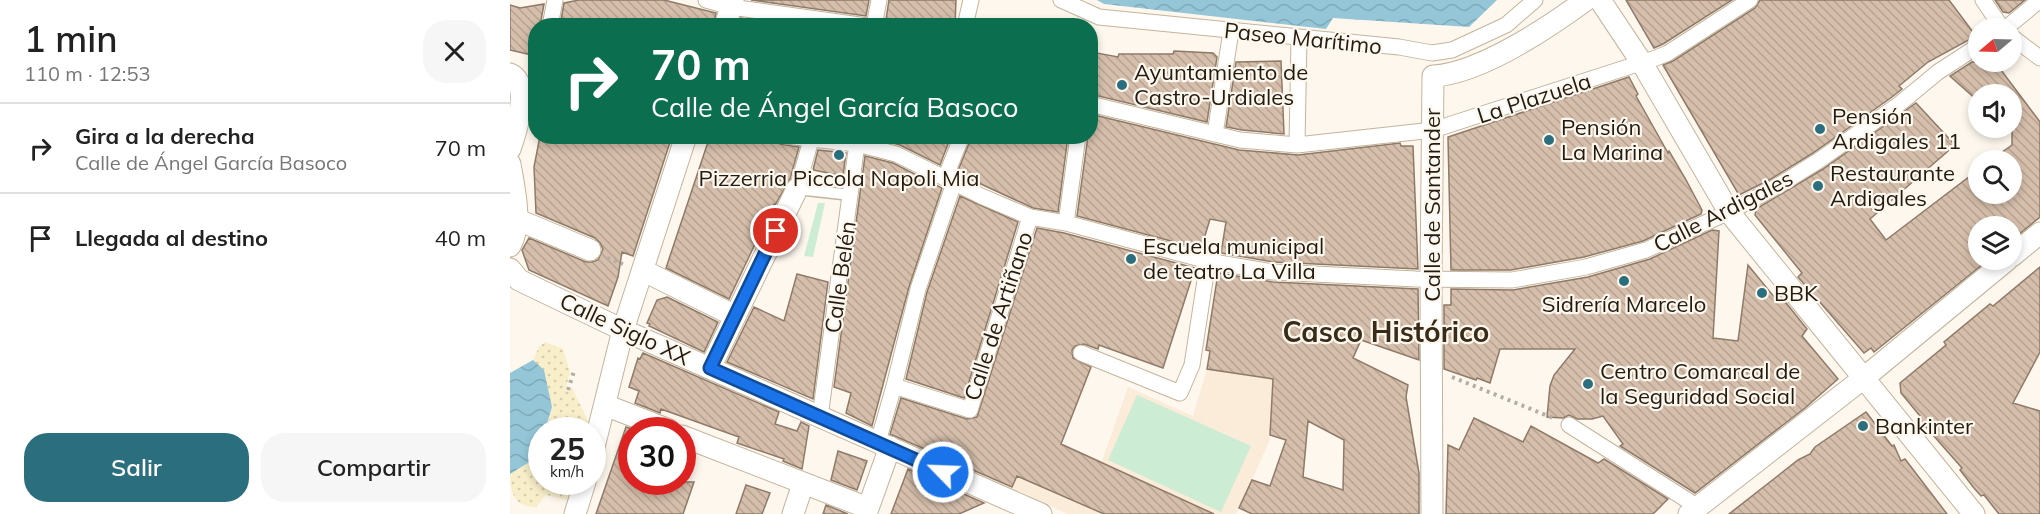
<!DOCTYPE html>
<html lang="es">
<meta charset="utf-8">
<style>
body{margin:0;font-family:Mulish,sans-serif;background:#f6f6f6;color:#222;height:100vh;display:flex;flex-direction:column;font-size:22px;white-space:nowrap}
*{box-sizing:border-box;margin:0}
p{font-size:20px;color:#767676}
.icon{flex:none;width:33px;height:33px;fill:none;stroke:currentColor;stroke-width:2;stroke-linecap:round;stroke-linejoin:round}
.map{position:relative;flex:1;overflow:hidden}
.details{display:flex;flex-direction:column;background:#fff;width:510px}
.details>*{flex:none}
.hud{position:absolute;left:18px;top:18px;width:570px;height:126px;border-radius:24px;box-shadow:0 3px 9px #0003;background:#0b6e4f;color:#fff;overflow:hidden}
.needle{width:39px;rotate:251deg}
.controls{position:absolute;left:1458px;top:18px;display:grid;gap:12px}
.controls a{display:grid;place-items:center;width:54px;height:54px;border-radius:50%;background:#fff;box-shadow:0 3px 9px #0003;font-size:30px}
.speed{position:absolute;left:18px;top:417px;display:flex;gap:12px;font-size:30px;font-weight:700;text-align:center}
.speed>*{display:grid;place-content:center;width:78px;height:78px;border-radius:50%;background:#fff;box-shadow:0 3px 9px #0003;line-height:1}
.speed small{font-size:15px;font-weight:400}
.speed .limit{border:9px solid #d22;background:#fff;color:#111}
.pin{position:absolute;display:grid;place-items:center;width:51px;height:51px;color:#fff;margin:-26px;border:3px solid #fff;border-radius:50%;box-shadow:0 2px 6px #0007}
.me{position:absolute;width:66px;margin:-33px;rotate:294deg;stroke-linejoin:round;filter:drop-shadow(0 0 4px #0008)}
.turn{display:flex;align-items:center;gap:21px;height:126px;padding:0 24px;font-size:27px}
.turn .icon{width:78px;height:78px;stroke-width:2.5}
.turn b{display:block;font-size:42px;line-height:51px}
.round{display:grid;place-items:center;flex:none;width:63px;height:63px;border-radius:24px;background:#f6f6f6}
.headline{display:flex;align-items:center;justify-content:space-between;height:102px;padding:0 24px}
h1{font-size:36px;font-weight:600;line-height:45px}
.action{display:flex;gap:12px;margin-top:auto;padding:12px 24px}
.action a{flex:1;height:69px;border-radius:24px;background:#2b6f7f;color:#fff;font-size:24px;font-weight:600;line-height:69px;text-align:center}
.action a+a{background:#f6f6f6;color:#222}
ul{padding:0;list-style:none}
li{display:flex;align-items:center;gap:18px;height:90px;padding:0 24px;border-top:2px solid #e0e0e0}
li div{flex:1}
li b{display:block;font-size:22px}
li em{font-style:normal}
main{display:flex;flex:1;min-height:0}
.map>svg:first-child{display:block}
.education{fill:#fbebd9}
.green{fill:#cdecd4}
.sand{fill:url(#sand-dots)}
.water{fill:url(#water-waves)}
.building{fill:url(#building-back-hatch);stroke:#8f7a68;stroke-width:1.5;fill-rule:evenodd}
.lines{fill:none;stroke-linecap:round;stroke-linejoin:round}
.service-casing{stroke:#c4b49d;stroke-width:13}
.pedestrian-casing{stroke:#c4b49d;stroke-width:17}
.minor-casing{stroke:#c4b49d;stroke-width:23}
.path{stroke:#b3ada3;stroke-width:4;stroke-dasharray:3 4.5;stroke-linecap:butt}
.service{stroke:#fff;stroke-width:10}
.pedestrian{stroke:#fff;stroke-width:15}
.minor{stroke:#fff;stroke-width:21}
.route-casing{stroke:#114b97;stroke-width:15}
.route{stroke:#1a73e8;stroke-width:10}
.poi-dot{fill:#2b6f7f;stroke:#fdf7ed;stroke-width:2}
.labels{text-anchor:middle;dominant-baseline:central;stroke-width:4.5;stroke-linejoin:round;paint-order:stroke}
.street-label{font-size:22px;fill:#211b12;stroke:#fdf7ed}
.poi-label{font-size:22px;fill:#211b12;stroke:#fdf7ed;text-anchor:start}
.district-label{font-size:28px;font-weight:bold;fill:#382b18;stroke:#fdf7ed}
</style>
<main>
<section class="details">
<div class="headline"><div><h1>1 min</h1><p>110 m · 12:53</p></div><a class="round"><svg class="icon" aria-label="close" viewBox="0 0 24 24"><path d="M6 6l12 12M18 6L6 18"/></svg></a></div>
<ul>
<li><svg class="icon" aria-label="right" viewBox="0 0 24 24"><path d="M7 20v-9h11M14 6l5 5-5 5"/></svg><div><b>Gira a la derecha</b><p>Calle de Ángel García Basoco</p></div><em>70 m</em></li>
<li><svg class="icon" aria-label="arrive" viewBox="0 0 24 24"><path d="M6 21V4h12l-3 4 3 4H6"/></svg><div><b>Llegada al destino</b></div><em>40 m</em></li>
</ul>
<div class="action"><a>Salir</a><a>Compartir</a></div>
</section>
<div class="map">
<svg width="1530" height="514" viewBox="0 0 1530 514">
<defs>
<pattern id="sand-dots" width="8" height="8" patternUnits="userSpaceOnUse" patternTransform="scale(1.5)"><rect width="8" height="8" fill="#f8eec9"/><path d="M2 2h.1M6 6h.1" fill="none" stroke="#d4ccac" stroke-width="1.8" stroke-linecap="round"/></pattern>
<pattern id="water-waves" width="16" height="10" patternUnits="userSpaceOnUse" patternTransform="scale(1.5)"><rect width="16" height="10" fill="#94c6d7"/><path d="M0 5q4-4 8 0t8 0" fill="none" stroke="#7faab8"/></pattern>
<pattern id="building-back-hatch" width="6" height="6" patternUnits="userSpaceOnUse" patternTransform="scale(1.5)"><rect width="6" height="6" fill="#d5beab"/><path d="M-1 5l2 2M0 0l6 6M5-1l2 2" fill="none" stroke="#b7a392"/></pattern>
</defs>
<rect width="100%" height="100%" fill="#fdf7ed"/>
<!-- education -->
<path class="education" d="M697 369 763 379 760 440 726 514H558L502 488 525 433 592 461 618 387 683 416Z"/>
<!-- green -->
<path class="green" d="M308 203H315L303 257 294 256Z
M627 395 741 446 711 512 598 460Z"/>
<!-- sand -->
<path class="sand" d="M35 342 53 349 60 372 55 391 62 388 80 425 78 430H35L42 407 23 360 29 347Z
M31 441 32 482H63L58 500 36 495 26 507C4 507 0 492 0 474L26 458Z"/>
<!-- water -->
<path class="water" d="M587 0H987L959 27 823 18 816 29 594 4Z
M23 360 34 370 42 407 35 430H32L31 441 26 458 0 474V373Z"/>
<!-- building -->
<path class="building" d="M69 0H154L206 13 203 26H50L54 3Z
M241 0H359L356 16Z
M379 0H446L445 26H375Z
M1116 0H1222L1153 44 1144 48Z
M1250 0H1439L1466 36 1418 62 1389 86 1392 89 1382 97 1303 153 1261 179 1229 195 1153 65 1163 61 1245 8Z
M1485 0H1515L1499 13 1493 12Z
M34 4 30 26H26V56L0 50V5L10 8Z
M231 18 235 19V21V19L283 26H228Z
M664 51 703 53 707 57 697 122 580 94V76L587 53 608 57 609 54H663Z
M771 61 774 134 732 130 716 127 726 62Z
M1462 62H1485L1530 122V217L1502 240V226H1468V260H1478L1364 352 1361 348 1354 353 1288 277 1292 273 1245 215 1246 209 1313 169 1406 103 1445 145 1360 219 1376 240 1468 170V194H1502V160H1481L1502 145V94H1468V101L1440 76Z
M1119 77 1128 94 1126 96 1158 153 1159 151 1175 178 1192 210 1191 214 1133 241 1074 257 1001 270H941L938 137Z
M580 114 729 150 788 155 890 143 891 146H903L908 269 764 262 711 253 716 222 700 219 691 249 567 216 578 136H580Z
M30 136H162L123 256 112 252 108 277 98 306 19 270 12 250 19 238 76 262H82L88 260 93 249 90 243 85 238 26 213 24 167Z
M200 136H265L270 144 289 147 280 179 265 205 264 204 219 299 156 268Z
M358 136H441L430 165 390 145Z
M462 136H558L548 212 523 208 447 173Z
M308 150 336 153 333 176 303 170Z
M355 156 383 163 432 188 399 287 362 426 336 413 341 393 324 387Z
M450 196 508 222 454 398 396 379 417 292Z
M527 228 554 233 685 268 653 368 589 345 588 349 574 344 565 346 562 350 563 358 581 367 551 444 704 514H594L507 476 502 487 380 434 391 398 457 419 467 417Z
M1202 230 1209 231 1203 338 1228 341 1238 265 1265 298 1269 294 1297 329 1292 336 1328 379 1295 408 1185 493 1110 446 1113 444 1093 416 1082 419H1067L1059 415 1053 418 1037 417 1040 386 1044 375 1065 349H990L980 383 967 378 966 380 934 369V305H941V289L1003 290 1078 277 1140 259Z
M1530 267V352L1503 403 1530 411V514H1489L1474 495 1471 496 1464 488 1450 470 1452 468 1408 418 1410 416 1391 393 1390 383 1436 345 1434 342 1480 304 1483 306Z
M708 273 763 282 908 289 909 360 851 340 843 358 898 385 896 397 909 473V514H742L729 508 742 480 760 486 776 440 760 435 763 379 697 369 700 351 696 350ZM798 421 834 440 833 490 793 477Z
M287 274 318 282 303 399 217 362 244 307 274 321Z
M157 297 208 322 194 352 139 326 140 324 137 323 147 300Z
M133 353 269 412 265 424 287 431 291 422 299 426 292 469 273 461 274 459 227 443 229 437 151 409 150 413 125 403 129 391 119 387 128 358 130 359Z
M1356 412 1382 446 1384 445 1391 461 1395 459 1437 514H1219L1288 460 1300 454 1305 447Z
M964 418 1013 442 1021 426 1088 463 1094 459 1158 499 1143 514H936L938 445 949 450Z
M116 427 125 430H122V482H184L173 514H86Z
M328 451 357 461 347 490 321 480Z
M398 469 474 503 449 514H381Z
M236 485 260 493 252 514H226Z
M316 505 338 514H313Z"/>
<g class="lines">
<!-- service casing -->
<g class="service-casing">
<path id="service" d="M287 189 341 195"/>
</g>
<!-- pedestrian casing -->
<g class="pedestrian-casing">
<path id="pedestrian" d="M196 0 221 7 357 26
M551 0 589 17 889 47 922 53 942 50 996 25 1025 0
M1473 0 1492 28
M40 26 45 0
M364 26 369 0
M455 26 461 0
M1496 28 1530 0
M1502 37 1530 58
M580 104 730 140 787 145 923 130 1146 58 1158 53 1240 0
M705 134 721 31
M275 136 347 144 386 154 471 196 520 217 556 223 698 261 763 272 906 279 1002 280 1076 267 1136 250 1219 212 1266 187 1308 161 1388 105 1428 72 1468 46
M787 145 789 38
M435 178 452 136
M287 189 301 140
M556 223 568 136
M571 353 670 393 682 365 698 261
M384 386 460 410 520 217
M310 417 348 136
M1059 425 1188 507
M368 442 384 386 408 289 444 183"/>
</g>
<!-- minor casing -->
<g class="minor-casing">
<path id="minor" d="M1090 0 1132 63 1219 212 1464 514
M215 26 223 0
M0 74C22 84 6 132 0 149
M0 164C4 189 13 222 0 246
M6 219 80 250
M1502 256 1530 233
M0 269 9 280 113 330 531 514
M134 271 225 316
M200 368 287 189
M95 405 159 430
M172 436 358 508
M82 455 113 330 176 136
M65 514 75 482
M283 514 293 484
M356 514 380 447
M922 514 921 279 923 76C969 74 1039 27 1076 0
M1179 514 1355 377 1497 260"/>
</g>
<!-- path -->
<path class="path" d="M97 258 113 264
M942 377 1043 418
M58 390 64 371"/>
<!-- service -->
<use href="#service" class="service"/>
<!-- pedestrian -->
<use href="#pedestrian" class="pedestrian"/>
<!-- minor -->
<use href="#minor" class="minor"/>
</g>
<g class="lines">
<!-- route casing -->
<g class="route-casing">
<path id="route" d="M266 231 200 368 433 472"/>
</g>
<!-- route -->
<use href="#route" class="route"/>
</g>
<!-- markers -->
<g class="poi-dot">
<circle cx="612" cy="85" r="6"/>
<circle cx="1310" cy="129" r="6"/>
<circle cx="1039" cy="140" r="6"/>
<circle cx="329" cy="155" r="6"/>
<circle cx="1308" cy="186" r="6"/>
<circle cx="621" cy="259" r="6"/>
<circle cx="1114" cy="281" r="6"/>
<circle cx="1252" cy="293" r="6"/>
<circle cx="1078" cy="384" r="6"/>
<circle cx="1353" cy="426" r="6"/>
</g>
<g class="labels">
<!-- street labels -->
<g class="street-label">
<text transform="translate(793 38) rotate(6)">Paseo Marítimo</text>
<text transform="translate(1024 98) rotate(-18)">La Plazuela</text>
<text transform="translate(922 205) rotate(-90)">Calle de Santander</text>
<text transform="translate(1213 211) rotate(-27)">Calle Ardigales</text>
<text transform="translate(330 277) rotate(-82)">Calle Belén</text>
<text transform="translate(488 316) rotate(-72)">Calle de Artiñano</text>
<text transform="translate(115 329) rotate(25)">Calle Siglo XX</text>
</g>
<!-- poi labels -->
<g class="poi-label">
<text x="624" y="72">Ayuntamiento de<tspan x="624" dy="25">Castro-Urdiales</tspan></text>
<text x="1322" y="116">Pensión<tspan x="1322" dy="25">Ardigales 11</tspan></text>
<text x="1051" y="127">Pensión<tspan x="1051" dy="25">La Marina</tspan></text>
<text x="1320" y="173">Restaurante<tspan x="1320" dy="25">Ardigales</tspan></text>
<text x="329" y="178" text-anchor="middle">Pizzerria Piccola Napoli Mia</text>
<text x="633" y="246">Escuela municipal<tspan x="633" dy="25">de teatro La Villa</tspan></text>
<text x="1264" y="293">BBK</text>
<text x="1114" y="304" text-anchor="middle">Sidrería Marcelo</text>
<text x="1090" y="371">Centro Comarcal de<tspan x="1090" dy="25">la Seguridad Social</tspan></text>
<text x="1365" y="426">Bankinter</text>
</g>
<!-- district labels -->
<g class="district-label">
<text x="876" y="331">Casco Histórico</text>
</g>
</g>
</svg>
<div class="controls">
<a><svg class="needle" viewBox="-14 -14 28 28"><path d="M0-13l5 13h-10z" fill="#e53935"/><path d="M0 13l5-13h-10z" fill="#767676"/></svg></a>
<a><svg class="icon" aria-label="sound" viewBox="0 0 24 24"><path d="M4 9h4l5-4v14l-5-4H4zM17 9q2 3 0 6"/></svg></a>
<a><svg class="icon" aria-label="search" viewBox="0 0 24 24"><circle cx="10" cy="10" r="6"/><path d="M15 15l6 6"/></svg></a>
<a><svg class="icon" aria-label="layers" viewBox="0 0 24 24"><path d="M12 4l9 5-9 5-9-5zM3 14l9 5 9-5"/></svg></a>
</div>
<div class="speed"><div>25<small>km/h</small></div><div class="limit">30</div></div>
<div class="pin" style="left:266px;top:231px;background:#d93025"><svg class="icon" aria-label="arrive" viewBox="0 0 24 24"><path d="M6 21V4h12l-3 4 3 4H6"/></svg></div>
<svg class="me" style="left:433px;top:472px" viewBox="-20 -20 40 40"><circle r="17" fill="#1a73e8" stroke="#fff" stroke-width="3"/><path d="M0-11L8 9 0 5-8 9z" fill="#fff"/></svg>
<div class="hud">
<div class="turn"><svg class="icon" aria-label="right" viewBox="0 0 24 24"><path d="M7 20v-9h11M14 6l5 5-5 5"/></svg><div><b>70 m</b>Calle de Ángel García Basoco</div></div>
</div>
</div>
</main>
